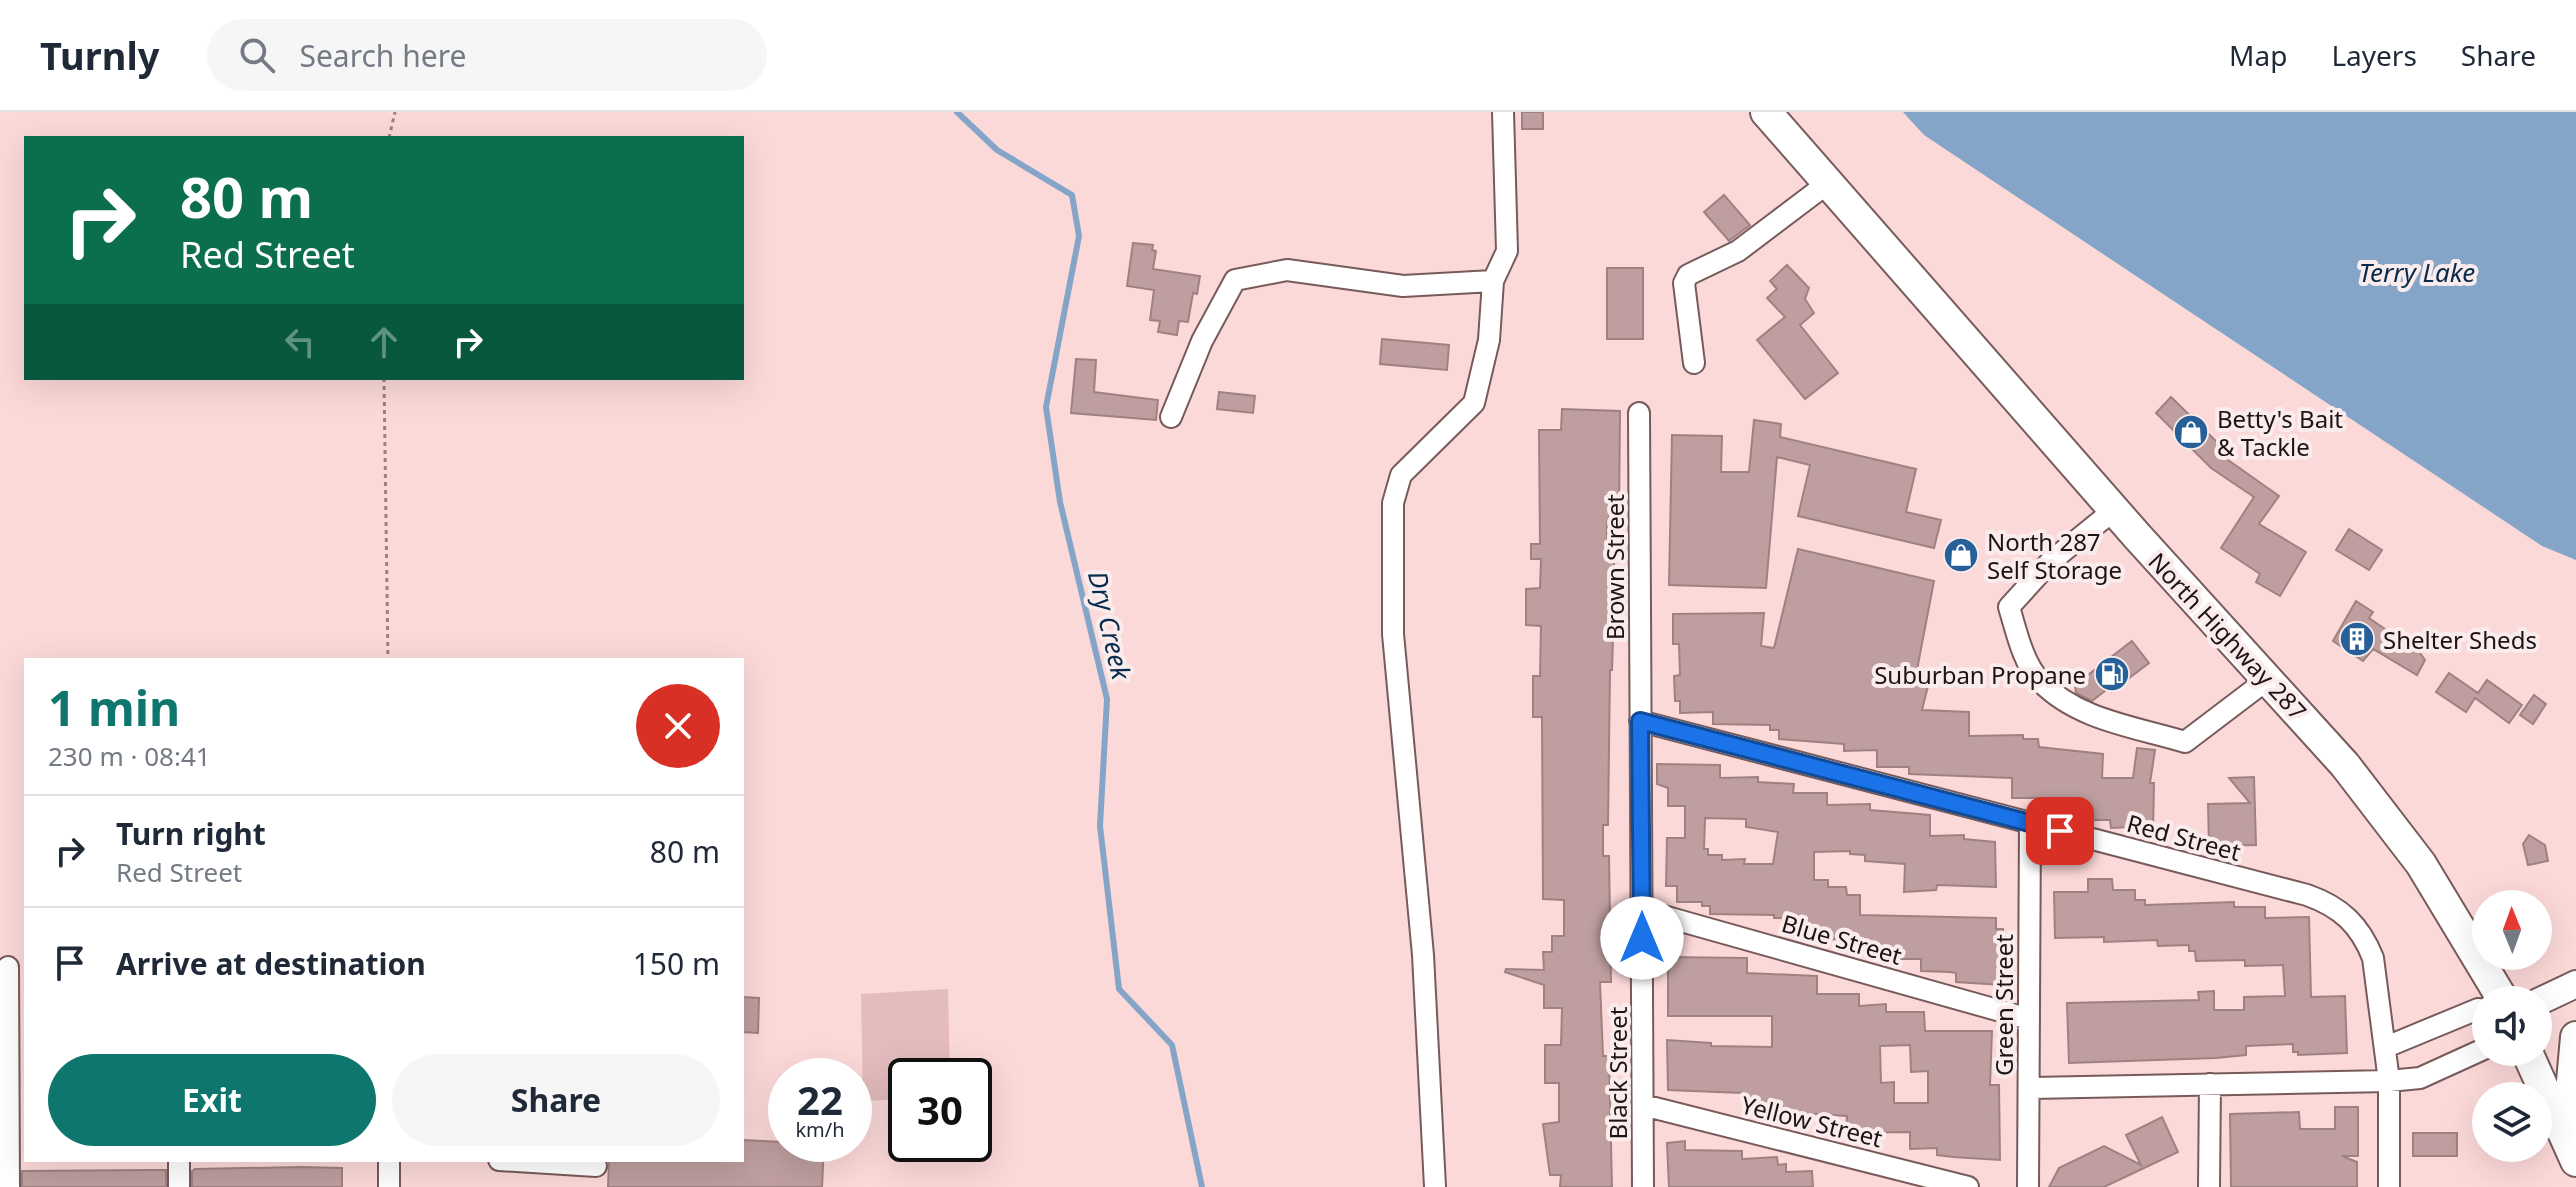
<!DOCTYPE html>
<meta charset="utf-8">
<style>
body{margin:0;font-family:"Noto Sans",sans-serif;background:#f6f6f7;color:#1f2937;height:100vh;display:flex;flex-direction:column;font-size:30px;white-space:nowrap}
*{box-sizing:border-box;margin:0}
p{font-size:26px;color:#747a83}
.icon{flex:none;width:44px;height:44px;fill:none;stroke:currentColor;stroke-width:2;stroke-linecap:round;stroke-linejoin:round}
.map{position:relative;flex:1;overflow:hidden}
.panel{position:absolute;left:24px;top:546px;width:720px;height:504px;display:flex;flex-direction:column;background:#fff;border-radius:0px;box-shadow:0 8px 32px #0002}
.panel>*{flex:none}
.hud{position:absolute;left:24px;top:24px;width:720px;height:244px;border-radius:0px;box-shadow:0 8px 32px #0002;background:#0b6e4f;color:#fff;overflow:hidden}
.needle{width:52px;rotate:359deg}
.controls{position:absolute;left:2472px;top:778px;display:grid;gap:16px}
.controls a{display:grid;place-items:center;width:80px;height:80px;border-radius:50%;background:#fff;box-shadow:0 8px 32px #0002;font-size:40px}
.speed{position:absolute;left:768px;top:946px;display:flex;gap:16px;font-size:40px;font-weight:700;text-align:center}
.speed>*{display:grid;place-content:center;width:104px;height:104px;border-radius:50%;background:#fff;box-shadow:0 8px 32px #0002;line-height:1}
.speed small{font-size:20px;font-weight:400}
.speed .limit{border:4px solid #111;border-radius:12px;background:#fff;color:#111}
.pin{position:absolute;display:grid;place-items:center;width:68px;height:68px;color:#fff;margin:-34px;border-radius:16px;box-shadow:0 4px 12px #0006}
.me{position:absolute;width:88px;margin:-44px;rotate:0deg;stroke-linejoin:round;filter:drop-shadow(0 0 6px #0008)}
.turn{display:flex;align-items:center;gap:28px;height:168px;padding:0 24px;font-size:36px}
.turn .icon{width:104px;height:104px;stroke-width:2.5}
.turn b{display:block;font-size:56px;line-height:68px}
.lanes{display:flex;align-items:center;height:76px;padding:0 24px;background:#0003;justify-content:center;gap:40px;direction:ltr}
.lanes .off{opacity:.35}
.round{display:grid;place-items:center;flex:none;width:84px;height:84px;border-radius:42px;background:#f6f6f7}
.overview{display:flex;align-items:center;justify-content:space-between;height:136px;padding:0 24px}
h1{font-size:48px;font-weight:700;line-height:60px;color:#0f766e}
.cta{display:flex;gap:16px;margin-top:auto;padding:16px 24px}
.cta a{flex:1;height:92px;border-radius:48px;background:#0f766e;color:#fff;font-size:32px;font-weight:700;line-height:92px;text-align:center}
.cta a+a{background:#f6f6f7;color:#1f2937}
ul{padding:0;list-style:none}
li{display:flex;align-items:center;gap:24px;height:112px;padding:0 24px;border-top:2px solid #e0e1e3}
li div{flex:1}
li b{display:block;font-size:30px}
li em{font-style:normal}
header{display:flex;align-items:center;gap:48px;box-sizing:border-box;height:112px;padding:0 40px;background:#fff;border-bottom:2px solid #e0e1e3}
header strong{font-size:38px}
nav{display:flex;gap:44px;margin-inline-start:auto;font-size:28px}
.search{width:560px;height:72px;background:#f6f6f7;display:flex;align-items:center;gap:20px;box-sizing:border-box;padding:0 28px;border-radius:44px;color:#747a83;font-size:30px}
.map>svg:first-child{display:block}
.green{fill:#e5bcbd}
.water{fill:#85a5c8}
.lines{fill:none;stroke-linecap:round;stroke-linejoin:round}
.stream{stroke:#85a5c8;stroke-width:6}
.building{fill:#be9e9e;stroke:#a08181;stroke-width:2;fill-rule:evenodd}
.minor-casing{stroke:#775a5a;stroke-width:24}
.major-casing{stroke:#775a5a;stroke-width:30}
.highway-casing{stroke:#775a5a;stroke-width:34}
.path{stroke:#9a8182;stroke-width:3;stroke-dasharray:4 4;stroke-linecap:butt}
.minor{stroke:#fff;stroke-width:20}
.major{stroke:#fff;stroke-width:26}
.highway{stroke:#fff;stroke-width:30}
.route-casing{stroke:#114b97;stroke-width:20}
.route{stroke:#1a73e8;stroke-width:14}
.labels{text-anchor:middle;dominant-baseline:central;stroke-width:8;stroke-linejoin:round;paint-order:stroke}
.poi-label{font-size:24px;fill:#1f1314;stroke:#faecec;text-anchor:start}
.street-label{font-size:24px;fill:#1f1314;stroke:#faecec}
.water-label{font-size:26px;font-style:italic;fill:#072b4d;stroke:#faecec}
</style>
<header>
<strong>Turnly</strong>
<div class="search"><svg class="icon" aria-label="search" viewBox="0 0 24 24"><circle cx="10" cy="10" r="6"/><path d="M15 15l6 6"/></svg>Search here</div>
<nav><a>Map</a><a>Layers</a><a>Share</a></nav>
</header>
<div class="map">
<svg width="2576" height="1075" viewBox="0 0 2576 1075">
<rect width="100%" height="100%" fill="#fcd9d9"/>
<!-- green -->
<path class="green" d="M948 877 950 964H906V987L863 989 861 882Z"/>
<!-- water -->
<path class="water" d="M1903 0H2576V448L2542 434 1924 23Z"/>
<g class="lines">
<!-- stream -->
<path class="stream" d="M957 0 997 38 1072 83 1079 124 1046 295 1060 390 1107 587 1100 714 1119 877 1172 933 1202 1075"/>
</g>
<!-- building -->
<path class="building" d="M1522 0H1543V17H1522Z
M1724 83 1750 113 1729 129 1704 100Z
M1133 131 1153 133 1152 138 1156 139 1153 157 1200 164 1197 182 1193 181 1188 210 1179 209 1177 223 1158 220 1160 209 1150 208 1154 178 1127 174Z
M1787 153 1809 176 1805 187 1814 201 1800 213 1838 261 1805 287 1757 228 1785 205 1767 186 1777 177 1770 169Z
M1607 156H1643V227H1607Z
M1382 227 1449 233 1447 258 1380 252Z
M1076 247 1096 248 1094 280 1158 288 1156 308 1071 301Z
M1219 280 1255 284 1253 301 1217 297Z
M2171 285 2226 339 2221 343 2279 384 2259 412 2306 440 2280 484 2256 470 2260 462 2221 436 2254 385 2211 356 2156 301Z
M1562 297 1620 299 1619 405H1609L1607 411V450H1614V496L1612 558H1610L1608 713H1603V744H1609L1611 870H1600L1603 944H1609L1612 1075H1560L1561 1063H1550L1543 1012 1559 1010V971H1545V933H1561L1562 896H1544V873L1505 860 1506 857 1544 858 1543 840H1552V824H1564V788L1543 787 1542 605H1533V564H1540L1541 514 1526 513V477L1540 476 1541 447H1531V432H1540L1539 318H1561Z
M1754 308 1781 312 1780 325 1916 357 1906 400 1941 408 1934 436 1798 404 1810 353 1777 345 1766 476 1669 473 1672 323 1722 324 1721 360H1749Z
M2349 417 2382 438 2369 458 2336 438Z
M1798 437 1934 469 1916 563 1930 566 1922 598 1969 600V624L2023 623V627H2038L2039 635 2103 642 2102 666H2133L2137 636 2155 638 2150 671H2154L2153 721H2133V715L2111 716 2110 708H2079V705L2045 701V686H2012V666L1909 662V655H1877V638L1844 639V632L1779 627V618H1770V613L1713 612V600L1680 601V589H1675L1674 564 1680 563 1679 532H1673V502L1764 501 1761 534 1774 536Z
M2356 489 2373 500 2369 506 2420 541 2425 548 2417 563 2373 537 2363 549 2333 529Z
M2132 529 2149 551 2112 579 2110 575 2092 589 2076 581 2075 573Z
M2449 561 2478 581 2487 568 2522 593 2509 611 2475 586 2466 600 2436 580Z
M2534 583 2546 592 2533 612 2520 603Z
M1657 652 1720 653V666L1758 665V670L1794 672 1793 681H1827V693L1870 692V698L1930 703V724L1964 723V727L1995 730 1996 775 1937 773 1936 778 1904 780 1905 752 1865 749V743L1850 742V739L1814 740V768H1828V775H1846L1847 783H1860V803L1996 806V817H2003L2002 873 1956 870V861L1950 860 1921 859V847H1869V837L1849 838V827L1816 828V817H1783L1782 806H1774V803L1710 802V794H1702V790H1677V774H1666L1667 726H1685V694H1668V676L1657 672ZM1705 706 1746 707V715L1778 720 1773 752H1744L1745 747 1722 748V743H1708V737H1704Z
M2254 665 2256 733 2209 734 2208 692 2250 691 2229 666Z
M2529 723 2545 733 2548 749 2528 753 2523 732Z
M2088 767H2112L2113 778H2135V788H2145V793L2234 790V795H2265V806L2309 805 2311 885 2345 884 2347 941 2298 943V940H2293V932L2246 934V943L2216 946 2069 951 2067 891 2199 888 2198 880 2214 879V898H2244V885L2285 884 2283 853 2245 854V848L2196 849 2195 839H2189V833L2158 834 2157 828 2104 830V825L2055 826 2054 780H2088Z
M1668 845 1747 846V861L1817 864V882H1859V894L1886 892V900H1924L1925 919H1992L1990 973H1999L2000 1048 1953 1045 1937 1043V1036L1910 1037V1020L1846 1021 1847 1004 1778 1000V990L1742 989V981L1668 978 1667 928 1711 931V934L1772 935V904H1668ZM1910 933 1911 960 1928 959V991H1894V970L1881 971 1880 934Z
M742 885 759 886 758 921 742 920Z
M2335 995H2358V1044H2342L2357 1050V1075H2231L2230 1002 2299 1000 2300 1017H2335Z
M2162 1005 2178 1040 2104 1075H2049L2059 1056 2104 1034 2141 1053 2126 1023Z
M2413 1021H2457V1044H2413Z
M742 1028 824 1032 822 1075H608L609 1048H742Z
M1685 1029V1038L1742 1039V1047L1777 1045 1778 1053 1786 1052V1060L1812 1059 1813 1075H1669L1667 1031Z
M301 1055 342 1056V1075H192V1059L195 1057Z
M151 1058H166V1075H22V1059Z"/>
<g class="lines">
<!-- minor casing -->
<g class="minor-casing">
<path id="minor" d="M1694 251 1684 171 1688 163 1738 139 1828 71
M1639 301 1643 1075
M1171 305 1202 229 1235 168 1287 158 1403 174 1493 169 1507 139 1503 0
M2114 398 2050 450 2009 495C2016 518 2023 551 2040 569 2077 608 2136 615 2185 630L2268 567
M1640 609 2307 783C2341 795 2360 813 2373 846L2389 969V1075
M1642 798 2029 907
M8 855 9 1075
M2386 935 2478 897 2486 898
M2029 976 2389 969 2420 966 2486 936
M1643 993 1968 1075
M179 1048V1075
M389 1048V1075
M499 1048 596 1054
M1435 1075 1423 843 1393 522V391L1401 363 1474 291 1489 228 1493 169
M2028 1075 2030 711
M2209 1075 2210 972"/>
</g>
<!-- major casing -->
<g class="major-casing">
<path id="major" d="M2538 890 2576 872"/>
</g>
<!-- highway casing -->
<g class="highway-casing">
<path id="highway" d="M1766 0 2137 424 2345 653 2421 752 2503 888
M2527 940 2576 1049
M2567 1025 2576 925"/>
</g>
<!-- path -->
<path class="path" d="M389 26 395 0
M384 266 388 548"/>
<!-- minor -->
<use href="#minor" class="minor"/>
<!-- major -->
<use href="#major" class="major"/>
<!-- highway -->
<use href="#highway" class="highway"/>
</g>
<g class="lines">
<!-- route casing -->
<g class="route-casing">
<path id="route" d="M1642 826 1640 609 2060 719"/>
</g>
<!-- route -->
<use href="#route" class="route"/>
</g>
<!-- icons -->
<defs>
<g id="shop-disc" transform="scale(1.8)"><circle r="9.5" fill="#276098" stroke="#faecec"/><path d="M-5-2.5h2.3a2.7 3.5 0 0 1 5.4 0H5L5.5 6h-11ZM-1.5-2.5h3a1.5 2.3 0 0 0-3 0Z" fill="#fff"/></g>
<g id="building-disc" transform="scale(1.8)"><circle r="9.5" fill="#276098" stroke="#faecec"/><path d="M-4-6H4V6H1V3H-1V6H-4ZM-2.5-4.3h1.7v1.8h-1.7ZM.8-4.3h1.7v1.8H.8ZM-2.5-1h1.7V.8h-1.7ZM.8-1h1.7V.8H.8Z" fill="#fff"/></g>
<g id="fuel-disc" transform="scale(1.8)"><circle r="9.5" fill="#276098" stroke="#faecec"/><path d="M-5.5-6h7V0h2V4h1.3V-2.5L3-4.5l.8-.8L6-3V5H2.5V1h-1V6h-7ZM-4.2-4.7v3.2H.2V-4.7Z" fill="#fff"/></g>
</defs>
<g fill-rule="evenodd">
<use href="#shop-disc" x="2191" y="320"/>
<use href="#shop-disc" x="1961" y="443"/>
<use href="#building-disc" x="2357" y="527"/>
<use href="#fuel-disc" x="2112" y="562"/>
</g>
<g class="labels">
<!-- poi labels -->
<g class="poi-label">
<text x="2217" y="306">Betty's Bait<tspan x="2217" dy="28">&amp; Tackle</tspan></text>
<text x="1987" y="429">North 287<tspan x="1987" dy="28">Self Storage</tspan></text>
<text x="2383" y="527">Shelter Sheds</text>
<text x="2086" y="562" text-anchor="end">Suburban Propane</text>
</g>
<!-- street labels -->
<g class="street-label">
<text transform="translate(1614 455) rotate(-90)">Brown Street</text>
<text transform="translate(2228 524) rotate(47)">North Highway 287</text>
<text transform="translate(2184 725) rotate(15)">Red Street</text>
<text transform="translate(1842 827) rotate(16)">Blue Street</text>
<text transform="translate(2003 893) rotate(-90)">Green Street</text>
<text transform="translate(1617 961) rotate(-90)">Black Street</text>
<text transform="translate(1812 1009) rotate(14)">Yellow Street</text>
</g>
<!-- water labels -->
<g class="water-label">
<text x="2417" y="160">Terry Lake</text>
<text transform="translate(1110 513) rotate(77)">Dry Creek</text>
</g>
</g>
</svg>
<div class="controls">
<a><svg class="needle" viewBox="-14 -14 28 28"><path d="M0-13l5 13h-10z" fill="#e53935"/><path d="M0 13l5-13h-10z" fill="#747a83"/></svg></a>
<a><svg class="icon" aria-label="sound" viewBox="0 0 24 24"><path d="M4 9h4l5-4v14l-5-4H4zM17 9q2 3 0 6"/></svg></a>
<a><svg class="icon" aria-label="layers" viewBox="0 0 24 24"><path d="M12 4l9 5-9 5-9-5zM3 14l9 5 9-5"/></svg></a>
</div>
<div class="speed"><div>22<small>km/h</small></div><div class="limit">30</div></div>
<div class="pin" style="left:2060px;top:719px;background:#d93025"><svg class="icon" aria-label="arrive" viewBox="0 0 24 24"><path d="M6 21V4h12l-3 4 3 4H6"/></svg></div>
<svg class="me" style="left:1642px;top:826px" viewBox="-20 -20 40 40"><circle r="19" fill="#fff"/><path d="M0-13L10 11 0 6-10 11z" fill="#1a73e8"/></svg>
<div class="hud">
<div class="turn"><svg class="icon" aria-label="right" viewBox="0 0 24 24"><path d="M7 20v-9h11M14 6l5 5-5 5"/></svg><div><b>80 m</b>Red Street</div></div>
<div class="lanes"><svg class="icon off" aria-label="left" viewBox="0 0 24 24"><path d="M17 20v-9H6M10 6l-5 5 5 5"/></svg><svg class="icon off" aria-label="ahead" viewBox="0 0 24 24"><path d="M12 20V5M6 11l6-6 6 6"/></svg><svg class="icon" aria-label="right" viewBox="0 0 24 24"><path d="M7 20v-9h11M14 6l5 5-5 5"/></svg></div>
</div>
<section class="panel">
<div class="overview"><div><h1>1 min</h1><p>230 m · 08:41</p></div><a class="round" style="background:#d93025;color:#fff"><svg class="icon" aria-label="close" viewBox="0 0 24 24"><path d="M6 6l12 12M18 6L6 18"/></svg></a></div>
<ul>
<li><svg class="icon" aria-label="right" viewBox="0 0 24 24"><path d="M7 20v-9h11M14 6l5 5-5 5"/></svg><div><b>Turn right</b><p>Red Street</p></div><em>80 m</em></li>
<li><svg class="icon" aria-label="arrive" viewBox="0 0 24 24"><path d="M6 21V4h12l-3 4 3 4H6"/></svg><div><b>Arrive at destination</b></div><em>150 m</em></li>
</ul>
<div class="cta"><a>Exit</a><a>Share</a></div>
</section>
</div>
